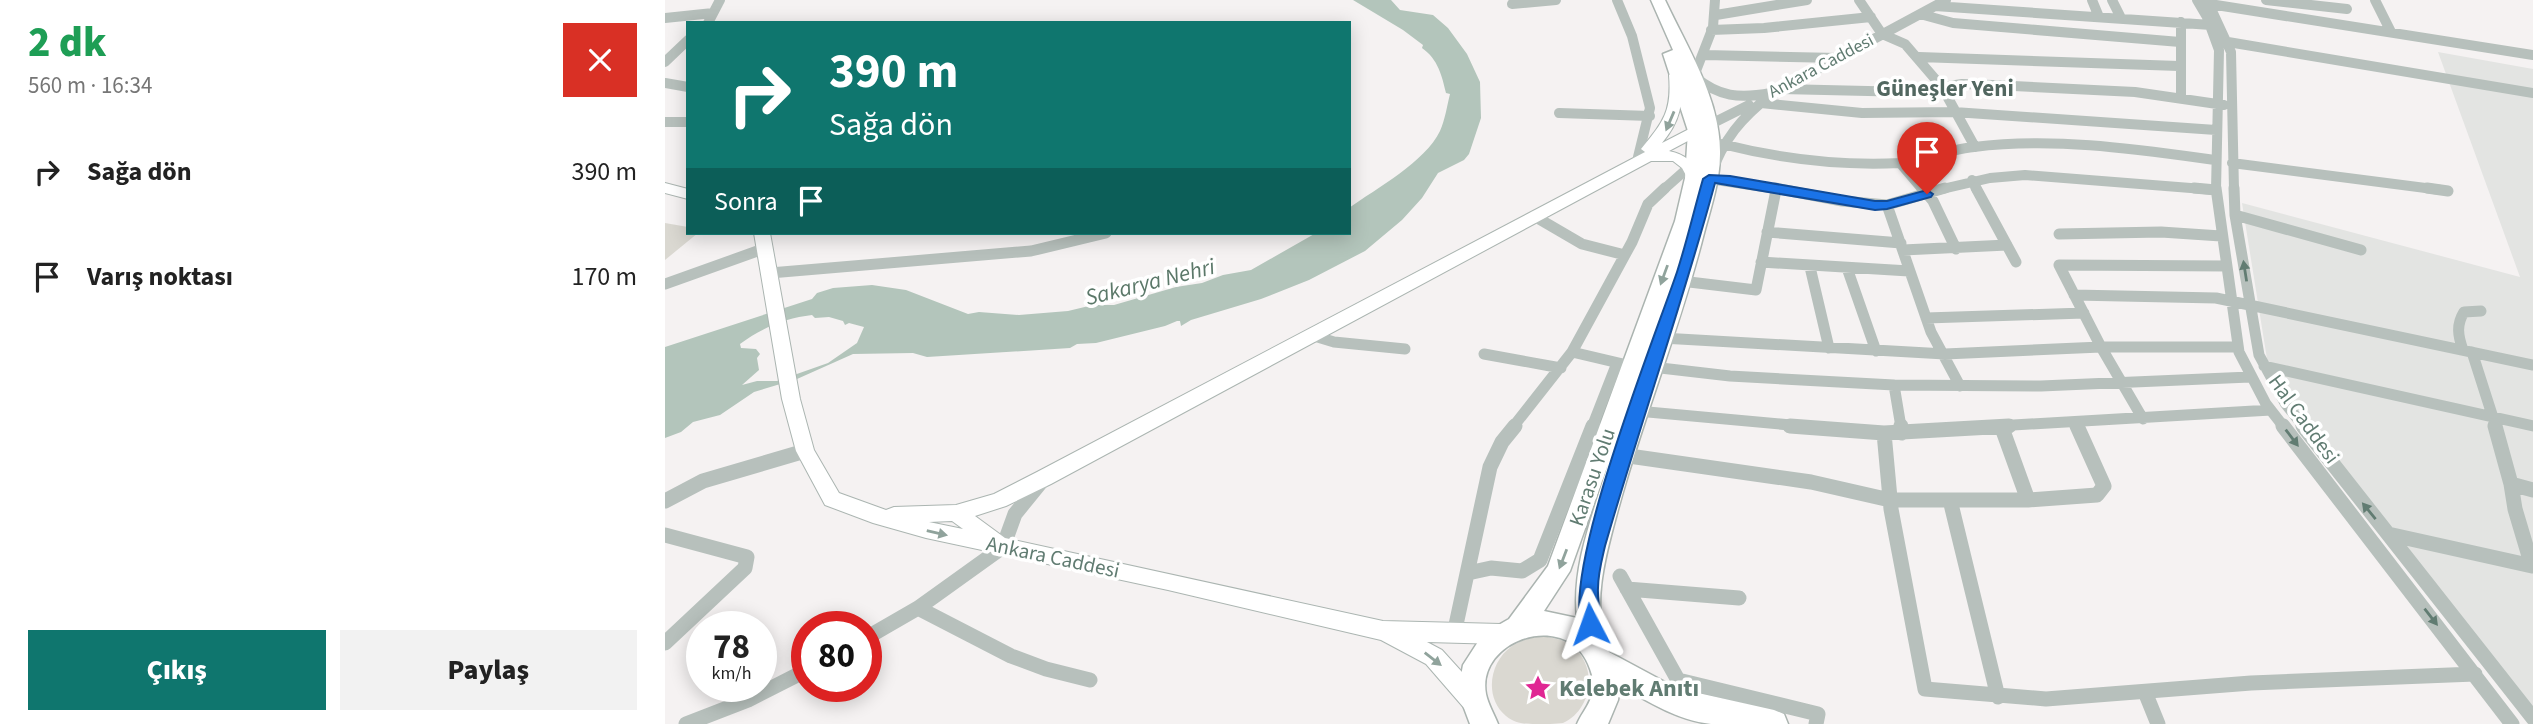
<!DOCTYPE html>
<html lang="tr">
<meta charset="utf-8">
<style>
body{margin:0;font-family:"Source Sans 3",sans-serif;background:#f2f2f2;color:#222;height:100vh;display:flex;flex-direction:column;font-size:26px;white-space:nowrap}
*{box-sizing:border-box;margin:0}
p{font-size:23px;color:#767676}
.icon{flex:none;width:38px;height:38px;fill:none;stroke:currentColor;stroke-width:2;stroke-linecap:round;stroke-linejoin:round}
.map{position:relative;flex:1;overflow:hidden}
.panel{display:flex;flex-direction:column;background:#fff;width:665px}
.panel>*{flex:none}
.banner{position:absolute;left:21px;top:21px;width:665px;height:214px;border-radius:0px;box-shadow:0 4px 18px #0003;background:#0f766e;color:#fff;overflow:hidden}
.speed{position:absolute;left:21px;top:611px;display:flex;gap:14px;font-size:35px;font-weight:700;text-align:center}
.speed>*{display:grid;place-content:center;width:91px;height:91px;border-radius:50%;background:#fff;box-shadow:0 4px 18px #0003;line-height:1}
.speed small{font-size:18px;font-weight:400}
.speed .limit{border:10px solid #d22;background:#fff;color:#111}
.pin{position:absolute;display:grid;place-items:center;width:60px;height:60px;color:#fff;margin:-72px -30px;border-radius:50% 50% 50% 0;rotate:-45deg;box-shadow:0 0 7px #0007}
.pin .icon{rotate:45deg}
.me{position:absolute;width:77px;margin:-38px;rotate:356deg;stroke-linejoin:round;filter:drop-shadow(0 0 5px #0008)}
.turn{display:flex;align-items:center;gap:24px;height:147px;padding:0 28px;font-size:32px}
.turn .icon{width:91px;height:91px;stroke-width:2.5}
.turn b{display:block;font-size:49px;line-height:60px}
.then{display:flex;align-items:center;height:66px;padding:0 28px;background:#0003;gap:14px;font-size:26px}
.round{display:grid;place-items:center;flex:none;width:74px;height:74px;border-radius:0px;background:#f2f2f2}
.summary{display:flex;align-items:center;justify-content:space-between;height:119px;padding:0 28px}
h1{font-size:42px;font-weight:800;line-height:52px;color:#1e9e55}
.button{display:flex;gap:14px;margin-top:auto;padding:14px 28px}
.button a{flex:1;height:80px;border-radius:0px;background:#0f766e;color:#fff;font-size:28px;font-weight:800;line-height:80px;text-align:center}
.button a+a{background:#f2f2f2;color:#222}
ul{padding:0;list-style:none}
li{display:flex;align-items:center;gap:21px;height:105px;padding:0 28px}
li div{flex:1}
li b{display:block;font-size:26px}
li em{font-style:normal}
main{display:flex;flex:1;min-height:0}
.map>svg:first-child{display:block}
.built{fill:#e3e4e2}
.green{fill:#dad8d1}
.water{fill:#b3c5bb;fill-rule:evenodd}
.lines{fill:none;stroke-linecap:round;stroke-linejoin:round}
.major-casing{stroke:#abb5b1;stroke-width:2}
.highway-casing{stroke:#abb4b0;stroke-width:3}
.minor-far2{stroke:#b7c0bc;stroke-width:10}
.minor-far1{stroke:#b7c0bc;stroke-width:11}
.minor{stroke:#b7c0bc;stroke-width:15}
.major{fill:#fff;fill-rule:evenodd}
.highway{fill:#fff;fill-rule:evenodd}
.oneway{fill:#90a39c}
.oneway2{fill:#617c72}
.route{fill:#1a73e8;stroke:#114b97;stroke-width:2}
.labels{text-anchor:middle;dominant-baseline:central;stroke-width:7;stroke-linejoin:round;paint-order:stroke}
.far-street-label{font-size:18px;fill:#617c72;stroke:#fff}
.street-label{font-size:21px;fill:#617c72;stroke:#fff}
.far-district-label{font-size:23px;font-weight:bold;fill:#526760;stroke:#fff}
.water-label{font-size:23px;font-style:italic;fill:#5b7869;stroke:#fff}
.near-poi-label{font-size:24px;font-weight:bold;fill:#617c72;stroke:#fff;text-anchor:start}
</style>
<main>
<section class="panel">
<div class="summary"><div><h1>2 dk</h1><p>560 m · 16:34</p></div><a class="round" style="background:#d93025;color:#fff"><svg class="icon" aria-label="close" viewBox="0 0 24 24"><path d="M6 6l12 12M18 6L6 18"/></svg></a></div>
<ul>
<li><svg class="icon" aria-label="right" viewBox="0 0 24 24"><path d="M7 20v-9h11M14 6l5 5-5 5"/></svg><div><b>Sağa dön</b></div><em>390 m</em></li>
<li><svg class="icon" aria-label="arrive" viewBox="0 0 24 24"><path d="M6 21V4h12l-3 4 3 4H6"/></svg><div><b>Varış noktası</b></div><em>170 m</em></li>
</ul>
<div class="button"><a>Çıkış</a><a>Paylaş</a></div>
</section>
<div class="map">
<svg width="1868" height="724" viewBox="0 0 1868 724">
<rect width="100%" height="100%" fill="#f5f2f2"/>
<!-- built -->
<path class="built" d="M1773 52 1868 69V709L1630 408 1602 359 1577 203 1855 277Z"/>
<!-- green -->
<path class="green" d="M0 223 23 227V233H33L0 260Z
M877 636C888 638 898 639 907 646 933 666 928 709 898 723 891 724 880 724 871 724 859 724 851 724 841 716 819 698 824 662 847 646 856 640 866 638 877 636Z"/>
<!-- water -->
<path class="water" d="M688 0H726L735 10 768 15 783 28 802 54 815 82 816 118 804 154 799 160 773 173 757 198 737 220 700 251 644 280 596 299 526 320 516 326 515 321H512L500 326 431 343 412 344 405 348 262 357 248 353 188 354 132 379 89 392 55 415 28 422 16 432 0 438V347L147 299 152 293 168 288 207 285 241 290 303 314 314 312 354 315 403 311 428 305H449L511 287 537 283 558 275 586 270 651 233H684V208C712 188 760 162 775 131 780 120 782 106 785 94L781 93C777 76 773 59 757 48L758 45 738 30ZM147 315 150 318 164 317 178 321 180 325 184 323 199 327 192 343 163 363 112 381H92L77 385 94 370 92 358 95 354 91 349 76 348 75 344C96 328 121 318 147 315Z"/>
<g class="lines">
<!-- major casing -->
<g class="major-casing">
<path id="major" d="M1010 71 1016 75C1019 102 1015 122 997 143L1026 128H1036V134L1004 151C1021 154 1029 163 1036 178L1034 181H1024L1017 168 1008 161H986L386 484 341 506 310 516 340 538 718 621 836 624 844 627 847 634 844 641 836 644 762 642 777 650 816 693 819 701 816 709 808 712 800 709 761 664 716 640 503 590 261 538 208 523 160 505 131 451 117 399 89 233H105L135 399 149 450 174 493 221 510 229 507 291 505 329 494 372 472 980 152 976 149C998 122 1007 112 1004 75ZM287 521 298 529 264 522Z
M0 183 23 189V199L0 193Z"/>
</g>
<!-- highway casing -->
<g class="highway-casing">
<path id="highway" d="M986 0H1000C1022 47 1056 100 1055 154 1055 182 1045 210 1038 237 1015 328 979 415 954 506 942 550 924 607 944 652L1011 688 1109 710 1119 714 1123 724C1098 724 1071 724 1046 724 1012 720 984 702 955 686L953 700 943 724H912C917 712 926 704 928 690 929 680 927 673 923 664 900 610 811 640 821 694 823 704 829 714 833 724H805L793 692 798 665 818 634 844 619 883 566 1010 221 1020 178 1023 131 998 54 1008 50ZM943 464C929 513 906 566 912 618L879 611 905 571Z"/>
</g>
<!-- minor-far2 -->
<path class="minor-far2" d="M952 0 967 36 985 108 973 157
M1050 0 1048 27 1029 76C1054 97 1074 99 1106 93
M1194 0 1217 34 1240 44 1277 87 1310 147
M1427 0 1434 17
M1447 0 1456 18
M1532 0 1542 17 1554 50 1551 190
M1542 0 1566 52 1569 190
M1601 0 1682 9
M1710 0 1726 32
M847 4 891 0
M1545 4 1868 55
M1270 6 1546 25
M1255 14 1288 23 1515 42
M1051 15 1142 0
M0 18 48 13
M1516 22V99
M43 23 55 0
M1046 30 1099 28 1206 17
M1563 42 1868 93
M1040 55 1173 58
M1254 57 1514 66
M0 62 23 40
M0 83 23 87
M1116 89 1246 92 1297 84 1328 85 1470 92 1559 105
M1116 89 1281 0
M1109 92C1075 119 1059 138 1044 179L1118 190
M1096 103 1197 113 1289 112 1551 130
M894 113 985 116
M0 122H23
M1038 128 1084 105
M1057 144C1116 159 1174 166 1235 163L1258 190
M1235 163C1259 158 1284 150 1309 147 1389 137 1470 149 1550 160
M1567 163 1776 190
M1307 180 1312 190
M998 190 1024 167
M1273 190 1325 178 1360 175 1551 190"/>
<!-- minor-far1 -->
<path class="minor-far1" d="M1110 188 1177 201 1222 205
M1257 188 1268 201 1291 249
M1280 188 1222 205 1266 332 1295 386
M1311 188 1351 262
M1529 188 1551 190
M1551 188 1574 352 1601 404 1619 427
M1569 188 1570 215 1594 355 1620 403 1639 427
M1762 188 1783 191
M1570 215 1696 250
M869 216 917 244 960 255
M1102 232 1236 243
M1394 234 1496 232 1556 236
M1238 250 1342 245
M1096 262 1244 271
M1145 267 1164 348
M1182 268 1211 351
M105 273 366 251 441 233
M1016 281 1091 290 1111 190
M0 284 101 248
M1409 295 1551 298 1868 365
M1261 318 1419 313
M646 335 669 342 740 349
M997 338 1280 354 1436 347H1573
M1798 350C1793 336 1791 325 1799 312L1816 311
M907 352 958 364
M1807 352 1831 427
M819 354 896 368
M1599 366 1868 426
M987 367 1065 376 1229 385 1236 427
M1229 385 1376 386 1585 377
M972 411 1147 427
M1478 419 1436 347 1394 265 1562 266
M1411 423 1413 427
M848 427 907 352 967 242 983 204 1000 188
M927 427 952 363
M1315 427 1606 410"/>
<!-- minor -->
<path class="minor" d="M1125 426 1219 433 1344 426
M1236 426 1237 433
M1618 426 1847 724
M1638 426 1868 718
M1830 426 1846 484 1868 490
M1337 428 1363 500
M1219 433 1226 509 1260 689 1381 699 1586 683 1810 674
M957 455 1146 482 1225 500H1363L1432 495 1439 486 1412 426
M1285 500 1333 697
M0 501 38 481 140 451
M1723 534 1867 566 1850 509 1846 484
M0 535 82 557 80 568 0 643
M803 573 826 568 857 571 875 560 928 426
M955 576 1013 680 1153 714 1151 724
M962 589 1074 598
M253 608 346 656 381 669 425 680
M789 634 825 467 837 442 850 426
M201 638 253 608 338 547 350 514 376 482
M1480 692 1493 724
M21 724 83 700 142 670"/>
<!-- major -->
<use href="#major" class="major"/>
<!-- highway -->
<use href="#highway" class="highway"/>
</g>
<!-- one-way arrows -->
<defs><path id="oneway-solid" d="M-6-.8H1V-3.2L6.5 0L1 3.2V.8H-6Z" transform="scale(1.75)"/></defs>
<g class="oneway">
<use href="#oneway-solid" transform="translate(1005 121) rotate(113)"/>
<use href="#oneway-solid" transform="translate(999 275) rotate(110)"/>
<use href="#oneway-solid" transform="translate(272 533) rotate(13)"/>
<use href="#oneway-solid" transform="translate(898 559) rotate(111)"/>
<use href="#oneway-solid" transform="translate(768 659) rotate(38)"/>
</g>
<g class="oneway2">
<use href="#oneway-solid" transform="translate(1580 271) rotate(-99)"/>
<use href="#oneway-solid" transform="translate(1627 438) rotate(53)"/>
<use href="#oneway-solid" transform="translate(1704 511) rotate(-129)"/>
<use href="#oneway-solid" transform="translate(1766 617) rotate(52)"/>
</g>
<!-- route -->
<path class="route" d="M1044 175 1065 176 1210 201H1222L1262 190 1268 194 1266 197 1222 209 1210 210 1050 183C1017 305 975 424 940 546 937 559 933 574 933 588 932 602 938 617 932 630L925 632 918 630C894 576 990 337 1012 272 1022 241 1029 210 1038 179Z"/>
<!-- icons -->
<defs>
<g id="sight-bare" transform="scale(2.1)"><path d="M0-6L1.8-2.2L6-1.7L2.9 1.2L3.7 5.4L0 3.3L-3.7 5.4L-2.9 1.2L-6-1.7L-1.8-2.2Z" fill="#e02693" stroke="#fff" stroke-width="2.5" paint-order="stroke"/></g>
</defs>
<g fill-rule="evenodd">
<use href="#sight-bare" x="873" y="688"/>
</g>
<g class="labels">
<!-- far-street labels -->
<g class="far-street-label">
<text transform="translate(1156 66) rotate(-28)">Ankara Caddesi</text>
</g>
<!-- street labels -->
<g class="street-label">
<text transform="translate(1639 419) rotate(54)">Hal Caddesi</text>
<text transform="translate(927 477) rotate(-71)">Karasu Yolu</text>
<text transform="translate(388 557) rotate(12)">Ankara Caddesi</text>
</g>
<!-- far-district labels -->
<g class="far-district-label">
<text x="1280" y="88">Güneşler Yeni</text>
</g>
<!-- water labels -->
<g class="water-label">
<text transform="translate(485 282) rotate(-14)">Sakarya Nehri</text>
</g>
<!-- near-poi labels -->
<g class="near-poi-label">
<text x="894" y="688">Kelebek Anıtı</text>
</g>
</g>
</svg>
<div class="speed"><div>78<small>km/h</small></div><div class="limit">80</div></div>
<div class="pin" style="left:1262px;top:194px;background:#d93025"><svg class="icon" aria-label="arrive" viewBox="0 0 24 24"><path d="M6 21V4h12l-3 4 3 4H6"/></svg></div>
<svg class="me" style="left:925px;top:624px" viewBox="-20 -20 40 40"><path d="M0-17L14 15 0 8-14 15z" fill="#1a73e8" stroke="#fff" stroke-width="4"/></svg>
<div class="banner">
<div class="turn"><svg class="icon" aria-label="right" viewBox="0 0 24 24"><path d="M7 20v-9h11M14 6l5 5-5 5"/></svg><div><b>390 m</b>Sağa dön</div></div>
<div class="then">Sonra<svg class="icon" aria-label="arrive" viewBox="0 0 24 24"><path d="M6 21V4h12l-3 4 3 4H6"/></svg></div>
</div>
</div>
</main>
